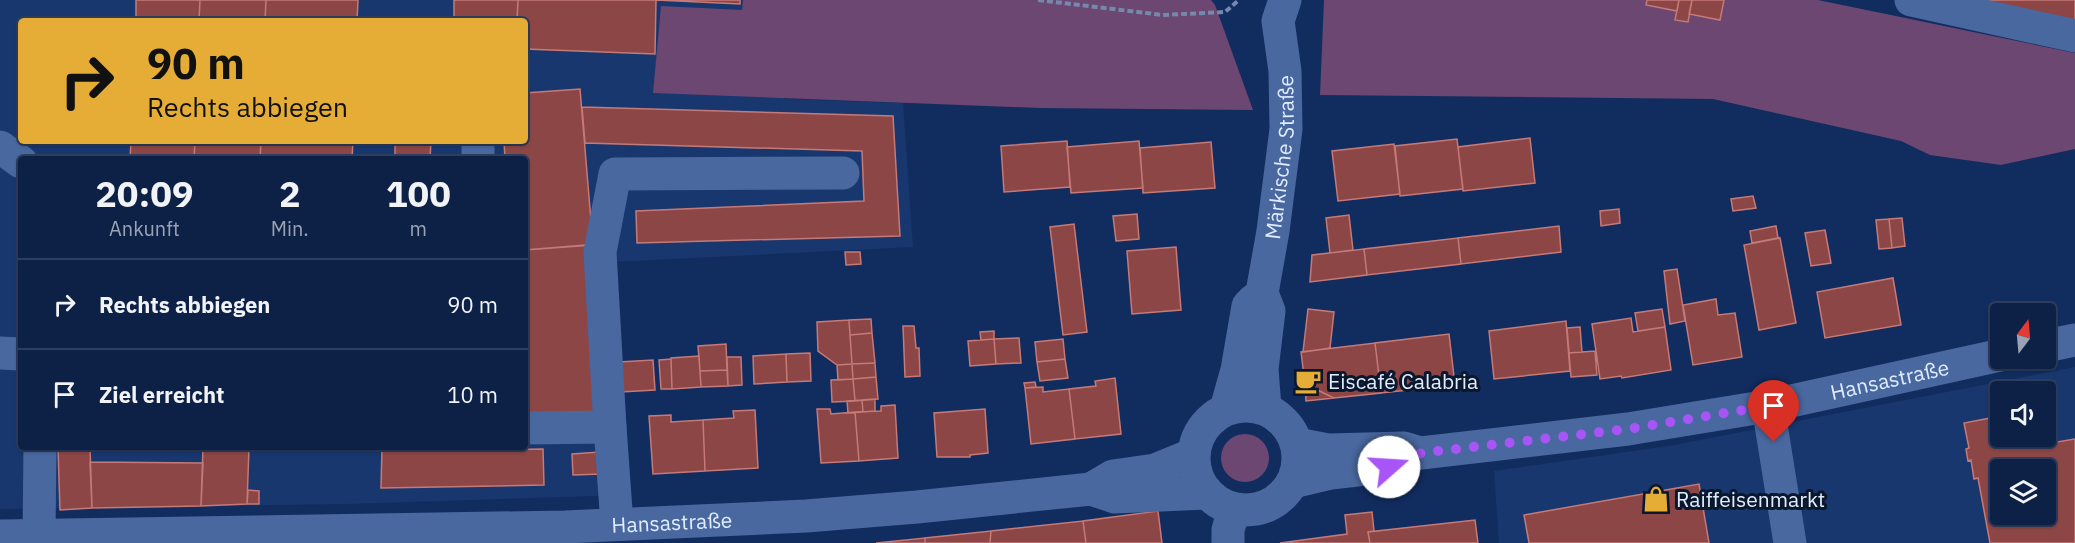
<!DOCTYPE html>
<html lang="de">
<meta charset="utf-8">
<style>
body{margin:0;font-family:"IBM Plex Sans",sans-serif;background:#16294e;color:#f1f3f6;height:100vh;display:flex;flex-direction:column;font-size:22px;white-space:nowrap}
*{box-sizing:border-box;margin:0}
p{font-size:20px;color:#9aa3b4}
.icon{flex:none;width:33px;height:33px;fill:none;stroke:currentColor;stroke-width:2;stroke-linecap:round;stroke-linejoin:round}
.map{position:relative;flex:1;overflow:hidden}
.details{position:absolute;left:18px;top:156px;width:510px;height:294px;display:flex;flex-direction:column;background:#0d2147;border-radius:6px;box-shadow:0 2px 4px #0004,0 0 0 2px #2d3e60}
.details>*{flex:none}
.hud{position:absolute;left:18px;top:18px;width:510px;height:126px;border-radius:6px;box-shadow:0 2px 4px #0004,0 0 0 2px #2d3e60;background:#e6ad36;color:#111;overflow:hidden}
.needle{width:39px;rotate:16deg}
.buttons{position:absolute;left:1990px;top:303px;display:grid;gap:12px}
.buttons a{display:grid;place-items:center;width:66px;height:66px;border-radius:6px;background:#0d2147;box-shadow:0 2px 4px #0004,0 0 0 2px #2d3e60;font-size:30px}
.pin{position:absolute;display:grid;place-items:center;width:51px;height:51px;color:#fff;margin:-62px -26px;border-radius:50% 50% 50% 0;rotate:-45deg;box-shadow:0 0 6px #0007}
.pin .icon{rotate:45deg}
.me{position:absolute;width:66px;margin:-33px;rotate:71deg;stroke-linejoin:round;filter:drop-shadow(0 0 4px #0008)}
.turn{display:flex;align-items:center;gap:21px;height:126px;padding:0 30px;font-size:27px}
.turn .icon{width:78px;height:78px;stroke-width:2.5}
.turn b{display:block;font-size:42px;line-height:51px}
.eta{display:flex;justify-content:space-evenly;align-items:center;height:102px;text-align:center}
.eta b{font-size:36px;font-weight:800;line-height:42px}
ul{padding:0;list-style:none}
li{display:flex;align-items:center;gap:18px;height:90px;padding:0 30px;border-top:2px solid #2d3e60}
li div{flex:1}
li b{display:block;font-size:22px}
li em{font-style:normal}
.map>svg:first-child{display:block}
.built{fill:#18376e;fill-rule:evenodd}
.green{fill:#6b4771}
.building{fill:#8c4646;stroke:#c67a78;stroke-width:1.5;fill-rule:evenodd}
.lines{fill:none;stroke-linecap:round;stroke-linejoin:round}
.path{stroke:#7589ac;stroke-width:4;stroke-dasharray:6 3;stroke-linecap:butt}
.minor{stroke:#49689f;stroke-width:33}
.route{stroke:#a855f7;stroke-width:10;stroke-dasharray:0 18}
.labels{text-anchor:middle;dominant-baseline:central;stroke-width:6;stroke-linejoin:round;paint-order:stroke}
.street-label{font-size:21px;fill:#e0ecff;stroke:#0b172d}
.poi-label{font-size:21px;fill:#e0ecff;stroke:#0b172d;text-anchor:start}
</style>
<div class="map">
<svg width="2075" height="543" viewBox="0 0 2075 543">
<rect width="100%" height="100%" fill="#112c5f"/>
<!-- built -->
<path class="built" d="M0 0H743V10L784 99 903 103 913 247 612 262 625 495 346 504 0 509ZM21 21H525V141H21ZM21 159H525V447H21Z
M2075 367V543H1499L1494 471 1674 445ZM2001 392H2046V436H2001ZM2001 470H2046V514H2001Z"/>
<!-- green -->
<path class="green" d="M743 0H1211L1215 5 1253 110 1040 108 653 93 661 6 742 10Z
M1324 0H1818L2075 53V149L2001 165 1930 155 1901 141 1713 99 1320 95Z
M1221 458a24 24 0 1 1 48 0a24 24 0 1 1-48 0Z"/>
<!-- building -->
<path class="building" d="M136 0H200L199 21H136Z
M200 0H266L265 21H199Z
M266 0H358L357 21H265Z
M454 0H518L517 21H454Z
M518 0H656L655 54 525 49V21H517Z
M656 0H740V4Z
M1647 0H1679L1677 11 1646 5Z
M1679 0H1692L1688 22 1675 20Z
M1692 0H1724L1720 20 1689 14Z
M1980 0H2075V23Z
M580 89 593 245 525 250V159H505L504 141H525V93Z
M582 107 893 116 900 236 637 243 636 211 864 201 862 151 585 143Z
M1530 138 1535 183 1463 191 1458 147Z
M1457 139 1463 189 1400 196 1395 146Z
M131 141H195L194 159H130Z
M195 141H261L260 159H194Z
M261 141H353L352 159H260Z
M395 141H431L430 159H395Z
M1067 141 1070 187 1004 192 1001 146Z
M1139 141 1143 188 1071 193 1067 147Z
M1211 142 1215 188 1143 193 1140 148Z
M1394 144 1400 194 1338 201 1332 151Z
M1753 196 1756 208 1733 211 1731 199Z
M1619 209 1620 223 1601 226 1600 211Z
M1137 214 1139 239 1116 241 1113 216Z
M1349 215 1353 250 1330 253 1326 218Z
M1902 218 1905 246 1892 248 1889 219Z
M1889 219 1892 248 1879 249 1876 220Z
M1074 224 1087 332 1063 335 1050 227Z
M1559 226 1561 252 1461 264 1458 238Z
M1776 226 1778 238 1752 243 1750 231Z
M1825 230 1831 263 1811 266 1805 233Z
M1458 238 1461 264 1367 275 1364 249Z
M1780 238 1796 323 1759 330 1744 245Z
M585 245 599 413 528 418 525 385V250Z
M1176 247 1181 310 1132 314 1127 251Z
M1364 249 1367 275 1310 282 1312 255Z
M845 252H860L861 264 846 265Z
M1677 269 1685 321 1670 324 1664 271Z
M1893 278 1901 325 1825 338 1817 292Z
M1716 299 1718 315 1735 313 1742 357 1693 365 1683 305Z
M1308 309 1334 312 1330 348 1303 352Z
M1662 309 1665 327 1638 331 1635 313Z
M1631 318 1633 332 1665 327 1671 370 1622 378 1621 376 1600 379 1592 324Z
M871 319 872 333 850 335 849 320Z
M849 320 852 364 837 365 818 351 817 322Z
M1566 321 1570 371 1494 379 1489 331Z
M903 326H914L916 348H919L920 376 905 377Z
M1580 327 1582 352 1569 353 1567 328Z
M994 331V339L981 340 980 332Z
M872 333 875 363 852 364 850 335Z
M1449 334 1455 385 1381 393 1375 343Z
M1019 338 1021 363 996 364 994 339Z
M994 339 996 364 970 366 968 341Z
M1063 339 1065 359 1037 362 1035 342Z
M1375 343 1381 393 1334 398 1305 384 1301 352Z
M726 344 727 370 700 371 698 346Z
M1595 351 1597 375 1571 377 1569 353Z
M810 353 811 381 787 382 786 354Z
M786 354 787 382 754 384 753 356Z
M699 356 701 387 672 389 671 358Z
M727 357H741L742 385 728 386Z
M671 359 672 389H661L659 360Z
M1065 359 1068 378 1040 381 1037 362Z
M653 360 655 390 621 392 619 362Z
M875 363 876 377 853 379 852 364Z
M852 364 853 379 838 380 837 365Z
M727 370 728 386 701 387 700 371Z
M876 377 878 399 855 401 853 379Z
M1115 378 1121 434 1075 439 1069 389 1096 386 1095 381Z
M853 379 855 401 832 402 831 380Z
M1035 382 1036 387 1025 388 1024 383Z
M1305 384 1334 398 1306 401Z
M1043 387V392L1069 389 1075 439 1031 444 1025 388Z
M875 399V411L863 412 862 400Z
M862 400 863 412 848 413 847 401Z
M895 405 898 458 859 461 855 412 881 411V406Z
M817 409H830L831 414 855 412 859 461 821 463Z
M985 409 988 453 970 455V457H937L934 413Z
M755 410 758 468 705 471 703 420 734 418 733 411Z
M671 415V422L703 420 705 471 653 474 649 416Z
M2001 416V436H2038L2039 445 2075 439V543H1990L1978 478 1974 479 1971 460 1968 461 1966 449 1969 448 1964 423ZM2001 470H2046V514H2001Z
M90 447 92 508 60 510 58 448Z
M203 447H249L247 504 201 506Z
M382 447H418V451L543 449 544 485 381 488Z
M600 452 601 474 573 475 572 454Z
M90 462 203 463 201 506 92 508Z
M1699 484 1709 543H1529L1524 515Z
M248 490 259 491V504H247Z
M1158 511 1162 543H1086L1083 521Z
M1372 512 1374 531 1368 532 1370 543H1280L1347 534 1345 515Z
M1475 520 1478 543H1370L1368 532Z
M1083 521 1086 543H990L991 531Z
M991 531 990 543H925V538Z
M925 538V543H876Z"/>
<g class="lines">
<!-- path -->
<path class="path" d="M1038 0 1163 15 1225 12 1239 0"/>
<!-- minor -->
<g class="minor">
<path d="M1911 0 2075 36"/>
<path d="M478 141V159"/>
<path d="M0 147 21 162"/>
<path d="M2046 346 2075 340"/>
<path d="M0 353 21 354"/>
<circle cx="1246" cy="458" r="52"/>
<path d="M1768 406 1790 543"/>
<path id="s1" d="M1265 408 1262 369 1269 311 1262 293 1273 231 1286 129 1285 71 1278 21 1285 0"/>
<path d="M1226 409 1237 370 1248 306 1254 300"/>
<path d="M610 427 600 252 615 174 843 173"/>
<path d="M525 428 610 427 617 524"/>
<path id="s2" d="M1297 444 1328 450 1404 448 1421 453 1628 429 1768 406 2001 355"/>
<path d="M1293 482 1331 473 1383 467"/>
<path d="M1091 489 1113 476 1155 470 1194 454"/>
<path d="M39 535 40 447"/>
<path id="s3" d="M0 536 565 527 806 516 917 507 1091 489 1115 497 1207 493"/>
<path d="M1228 543V530L1234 509"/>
</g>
</g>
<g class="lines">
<!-- route -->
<path class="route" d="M1389 467 1408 465 1421 453 1628 429 1768 406 1774 442"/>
</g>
<!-- icons -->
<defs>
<g id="cafe-bare" transform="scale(2.07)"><path d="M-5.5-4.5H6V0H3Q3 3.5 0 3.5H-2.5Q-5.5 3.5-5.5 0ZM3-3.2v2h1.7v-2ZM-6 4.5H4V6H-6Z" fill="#e6ad36" stroke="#0b172d" stroke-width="2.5" paint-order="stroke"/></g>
<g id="shop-bare" transform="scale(2.07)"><path d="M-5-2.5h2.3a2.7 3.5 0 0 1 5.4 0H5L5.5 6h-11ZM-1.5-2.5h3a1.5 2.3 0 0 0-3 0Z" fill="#e6ad36" stroke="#0b172d" stroke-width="2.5" paint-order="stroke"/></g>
</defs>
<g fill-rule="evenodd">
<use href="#cafe-bare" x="1308" y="381"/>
<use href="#shop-bare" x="1656" y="499"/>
</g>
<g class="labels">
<!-- street labels -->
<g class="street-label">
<text stroke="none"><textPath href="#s1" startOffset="254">Märkische Straße</textPath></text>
<text stroke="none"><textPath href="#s2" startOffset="600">Hansastraße</textPath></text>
<text stroke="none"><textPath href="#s3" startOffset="672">Hansastraße</textPath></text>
</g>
<!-- poi labels -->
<g class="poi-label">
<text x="1328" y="381">Eiscafé Calabria</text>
<text x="1676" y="499">Raiffeisenmarkt</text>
</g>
</g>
</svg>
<div class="buttons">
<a><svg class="needle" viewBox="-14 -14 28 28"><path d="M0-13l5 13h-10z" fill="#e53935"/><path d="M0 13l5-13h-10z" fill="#9aa3b4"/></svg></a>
<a><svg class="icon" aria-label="sound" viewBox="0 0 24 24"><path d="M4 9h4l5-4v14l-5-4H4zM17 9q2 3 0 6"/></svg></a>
<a><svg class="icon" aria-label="layers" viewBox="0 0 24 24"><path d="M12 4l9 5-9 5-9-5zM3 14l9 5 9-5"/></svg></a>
</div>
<div class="pin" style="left:1774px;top:442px;background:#d93025"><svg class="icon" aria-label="arrive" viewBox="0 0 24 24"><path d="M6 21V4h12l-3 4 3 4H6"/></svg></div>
<svg class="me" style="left:1389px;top:467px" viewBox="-20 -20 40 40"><circle r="19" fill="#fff"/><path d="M0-13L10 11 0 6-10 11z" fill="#a855f7"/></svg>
<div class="hud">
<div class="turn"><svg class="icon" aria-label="right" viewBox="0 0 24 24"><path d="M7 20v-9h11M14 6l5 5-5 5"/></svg><div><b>90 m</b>Rechts abbiegen</div></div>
</div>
<section class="details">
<div class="eta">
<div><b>20:09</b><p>Ankunft</p></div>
<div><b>2</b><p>Min.</p></div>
<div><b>100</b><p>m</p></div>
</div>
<ul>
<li><svg class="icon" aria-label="right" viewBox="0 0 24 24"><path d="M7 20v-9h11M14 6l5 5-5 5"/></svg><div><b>Rechts abbiegen</b></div><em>90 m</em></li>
<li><svg class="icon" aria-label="arrive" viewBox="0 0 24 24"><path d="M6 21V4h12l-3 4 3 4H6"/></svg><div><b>Ziel erreicht</b></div><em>10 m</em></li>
</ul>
</section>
</div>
